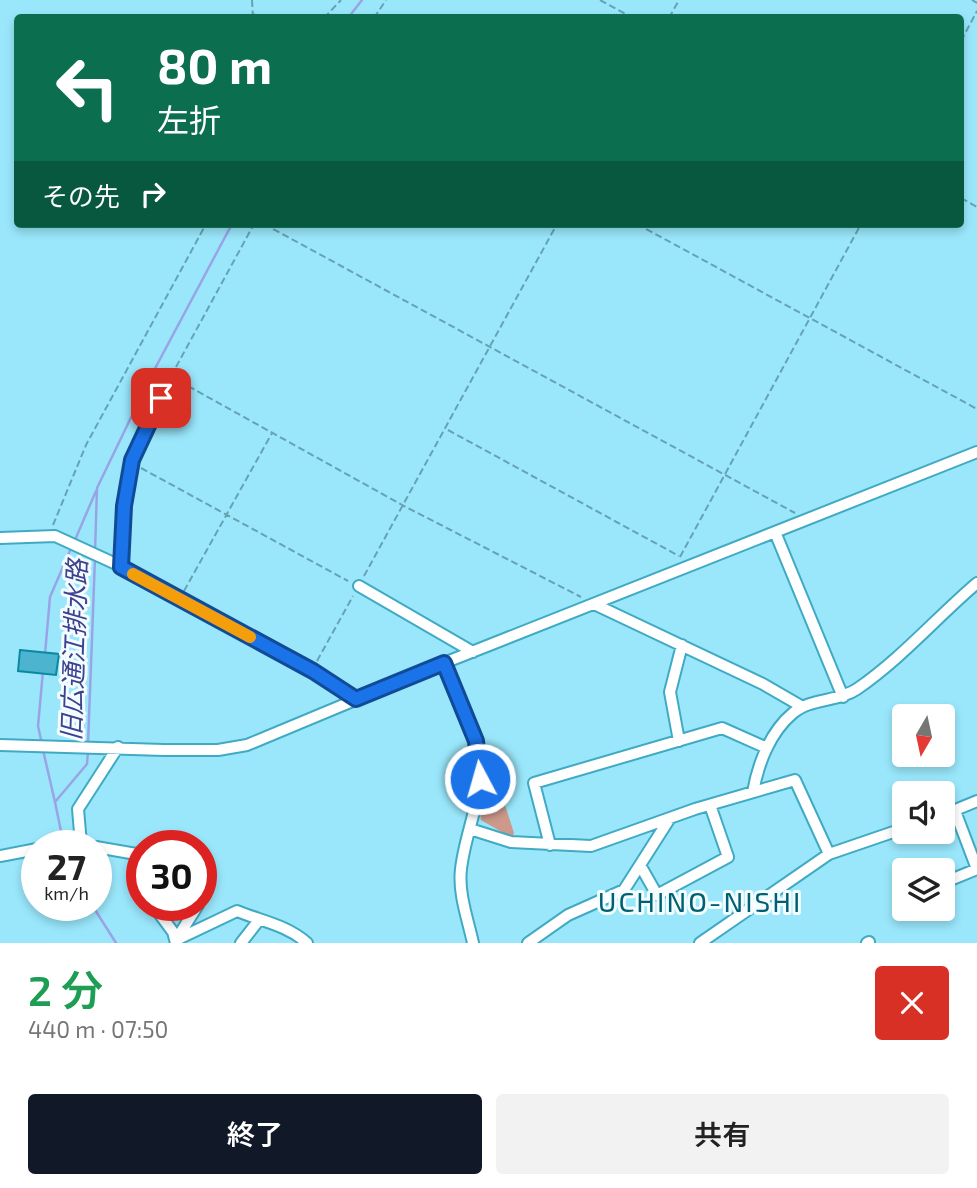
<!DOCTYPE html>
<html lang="ja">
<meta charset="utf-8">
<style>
body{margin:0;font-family:"Exo 2","Noto Sans JP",sans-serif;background:#f2f2f2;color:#222;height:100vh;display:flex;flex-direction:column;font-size:26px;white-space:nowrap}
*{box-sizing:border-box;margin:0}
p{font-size:23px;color:#767676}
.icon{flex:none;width:38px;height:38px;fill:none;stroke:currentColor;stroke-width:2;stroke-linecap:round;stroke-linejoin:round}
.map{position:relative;height:943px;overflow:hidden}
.drawer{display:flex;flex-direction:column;background:#fff;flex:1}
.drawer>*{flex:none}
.banner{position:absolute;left:14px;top:14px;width:950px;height:214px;border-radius:7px;box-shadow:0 4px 10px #0003;background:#0b6e4f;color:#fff;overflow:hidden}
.needle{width:46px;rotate:189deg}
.buttons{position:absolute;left:892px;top:704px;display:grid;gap:14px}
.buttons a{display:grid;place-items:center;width:63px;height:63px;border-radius:7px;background:#fff;box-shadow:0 4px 10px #0003;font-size:35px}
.speed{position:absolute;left:21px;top:830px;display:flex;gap:14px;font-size:35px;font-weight:700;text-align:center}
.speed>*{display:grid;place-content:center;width:91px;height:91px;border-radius:50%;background:#fff;box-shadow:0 4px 10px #0003;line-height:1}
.speed small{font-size:18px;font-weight:400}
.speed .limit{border:10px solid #d22;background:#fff;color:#111}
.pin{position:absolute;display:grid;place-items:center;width:60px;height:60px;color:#fff;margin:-30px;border-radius:14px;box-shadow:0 4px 10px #0006}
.me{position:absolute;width:77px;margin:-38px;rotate:354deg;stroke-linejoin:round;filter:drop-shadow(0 0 5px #0008)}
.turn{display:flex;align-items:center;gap:24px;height:147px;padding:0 28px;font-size:32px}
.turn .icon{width:91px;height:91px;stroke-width:2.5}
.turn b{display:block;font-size:49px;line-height:60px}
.then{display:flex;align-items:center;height:66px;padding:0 28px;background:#0003;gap:14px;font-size:26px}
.round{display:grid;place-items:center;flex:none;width:74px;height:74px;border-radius:7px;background:#f2f2f2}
.summary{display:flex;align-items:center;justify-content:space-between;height:119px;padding:0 28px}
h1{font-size:42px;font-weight:600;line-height:52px;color:#1e9e55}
.action{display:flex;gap:14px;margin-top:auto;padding:14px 28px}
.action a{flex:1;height:80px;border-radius:7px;background:#111827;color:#fff;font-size:28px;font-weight:600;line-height:80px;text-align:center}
.action a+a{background:#f2f2f2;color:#222}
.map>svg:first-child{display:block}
.green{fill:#cc998a}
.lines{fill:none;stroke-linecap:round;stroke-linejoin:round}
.stream{stroke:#99a4e6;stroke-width:2.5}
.building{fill:#4cb4ce;stroke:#0b89a1;stroke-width:2}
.street-casing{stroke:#40aac3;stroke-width:14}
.path{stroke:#65a3b3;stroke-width:2;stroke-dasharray:7 3.5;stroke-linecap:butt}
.street{stroke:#fff;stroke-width:10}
.route-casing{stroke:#114b97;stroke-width:18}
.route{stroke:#1a73e8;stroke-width:12}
.slow{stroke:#f59e0b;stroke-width:12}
.labels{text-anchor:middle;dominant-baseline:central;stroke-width:6;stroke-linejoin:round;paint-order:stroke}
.water-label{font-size:26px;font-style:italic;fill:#3d418f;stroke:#f3fcff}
.quarter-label{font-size:28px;letter-spacing:2px;fill:#006073;stroke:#f3fcff}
</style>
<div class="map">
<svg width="977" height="943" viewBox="0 0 977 943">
<rect width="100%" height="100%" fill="#9ae7fc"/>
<!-- green -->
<path class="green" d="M505 805 514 833 512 838 481 820 480 811Z"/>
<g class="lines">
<!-- stream -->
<path class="stream" d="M348 18 362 0
M75 540 96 491
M95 552 97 488 151 376 232 224
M45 654 50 597 72 546
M42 744 38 726 43 671
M88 744 95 558
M43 750 55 802
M63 841 55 802 87 764 88 751
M92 905 116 943"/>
</g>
<!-- building -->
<path class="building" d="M20 650 59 654 56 675 18 671Z"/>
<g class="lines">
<!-- street casing -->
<g class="street-casing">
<path id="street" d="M775 532 843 697
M0 538 55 536 116 564 313 671 356 699
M121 567 124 506 132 460 171 377
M359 586 473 652
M594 604 763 684 801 706
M444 663C455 697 477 728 479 764 482 801 465 833 461 869 458 893 468 920 473 943
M679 741 670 692 682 645
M0 745 164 750H218L247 745 444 663 977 452
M753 792C758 764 770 732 793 713 810 698 838 702 857 689 902 658 936 618 977 583
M943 815 977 801
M470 829 511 842 591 846 695 809 795 780 829 854
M81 844 78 809 118 747
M64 845H86
M550 845 534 783 722 728 767 748
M96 847 142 855
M0 856 37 849
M201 859 205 895 201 900
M640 865 657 895 728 857 710 805
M943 883 977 869 955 811
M153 905 173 932 176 943
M198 905 176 940 237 911C261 921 287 925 307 943
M241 943 259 920
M528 943 568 915 624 890 670 818
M700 943 829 854 905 828
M867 943 869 942"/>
</g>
<!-- path -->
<path class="path" d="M252 0 253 18
M600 0 633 18
M972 0 977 3
M254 14 259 18
M324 18 341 0
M374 18 386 0
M669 18 679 0
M961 41 977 11
M961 198 977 207
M264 224 795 513
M637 224 977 409
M176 367 254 224
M179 381 404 506 581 597
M448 430 679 556
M141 468 348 581
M53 525 86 445 206 224
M680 557 861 224
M364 576 557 224
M184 591 272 433
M317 661 353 596"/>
<!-- street -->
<use href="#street" class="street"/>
</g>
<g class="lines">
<!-- route casing -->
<g class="route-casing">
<path id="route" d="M161 398 132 460 124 506 121 567 313 671 356 699 444 663 476 741 480 779"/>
</g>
<!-- route -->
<use href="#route" class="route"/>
<!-- slow -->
<path class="slow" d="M133 574 250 637"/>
</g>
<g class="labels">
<!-- water labels -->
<g class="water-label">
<text transform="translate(73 650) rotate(-88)">旧広通江排水路</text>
</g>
<!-- quarter labels -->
<g class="quarter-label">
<text x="700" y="901">UCHINO-NISHI</text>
</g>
</g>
</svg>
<div class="buttons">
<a><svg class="needle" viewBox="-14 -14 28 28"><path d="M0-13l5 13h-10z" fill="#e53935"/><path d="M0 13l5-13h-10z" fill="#767676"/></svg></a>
<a><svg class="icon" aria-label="sound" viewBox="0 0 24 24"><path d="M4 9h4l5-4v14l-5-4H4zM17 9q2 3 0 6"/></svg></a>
<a><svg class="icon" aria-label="layers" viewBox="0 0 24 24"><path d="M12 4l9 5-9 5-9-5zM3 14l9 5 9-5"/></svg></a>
</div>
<div class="speed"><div>27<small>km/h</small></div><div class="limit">30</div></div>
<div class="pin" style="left:161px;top:398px;background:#d93025"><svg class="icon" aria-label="arrive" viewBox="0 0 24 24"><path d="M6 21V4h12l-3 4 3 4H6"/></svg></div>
<svg class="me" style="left:480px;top:779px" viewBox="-20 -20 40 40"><circle r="17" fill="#1a73e8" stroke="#fff" stroke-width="3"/><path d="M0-11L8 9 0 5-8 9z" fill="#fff"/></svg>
<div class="banner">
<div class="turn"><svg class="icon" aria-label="left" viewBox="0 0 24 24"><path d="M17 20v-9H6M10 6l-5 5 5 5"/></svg><div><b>80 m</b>左折</div></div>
<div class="then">その先<svg class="icon" aria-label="right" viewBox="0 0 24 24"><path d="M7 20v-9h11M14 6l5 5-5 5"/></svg></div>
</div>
</div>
<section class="drawer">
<div class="summary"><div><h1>2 分</h1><p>440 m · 07:50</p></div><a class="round" style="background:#d93025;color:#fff"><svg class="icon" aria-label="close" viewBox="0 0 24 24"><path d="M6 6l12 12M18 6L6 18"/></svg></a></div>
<div class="action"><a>終了</a><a>共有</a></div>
</section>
